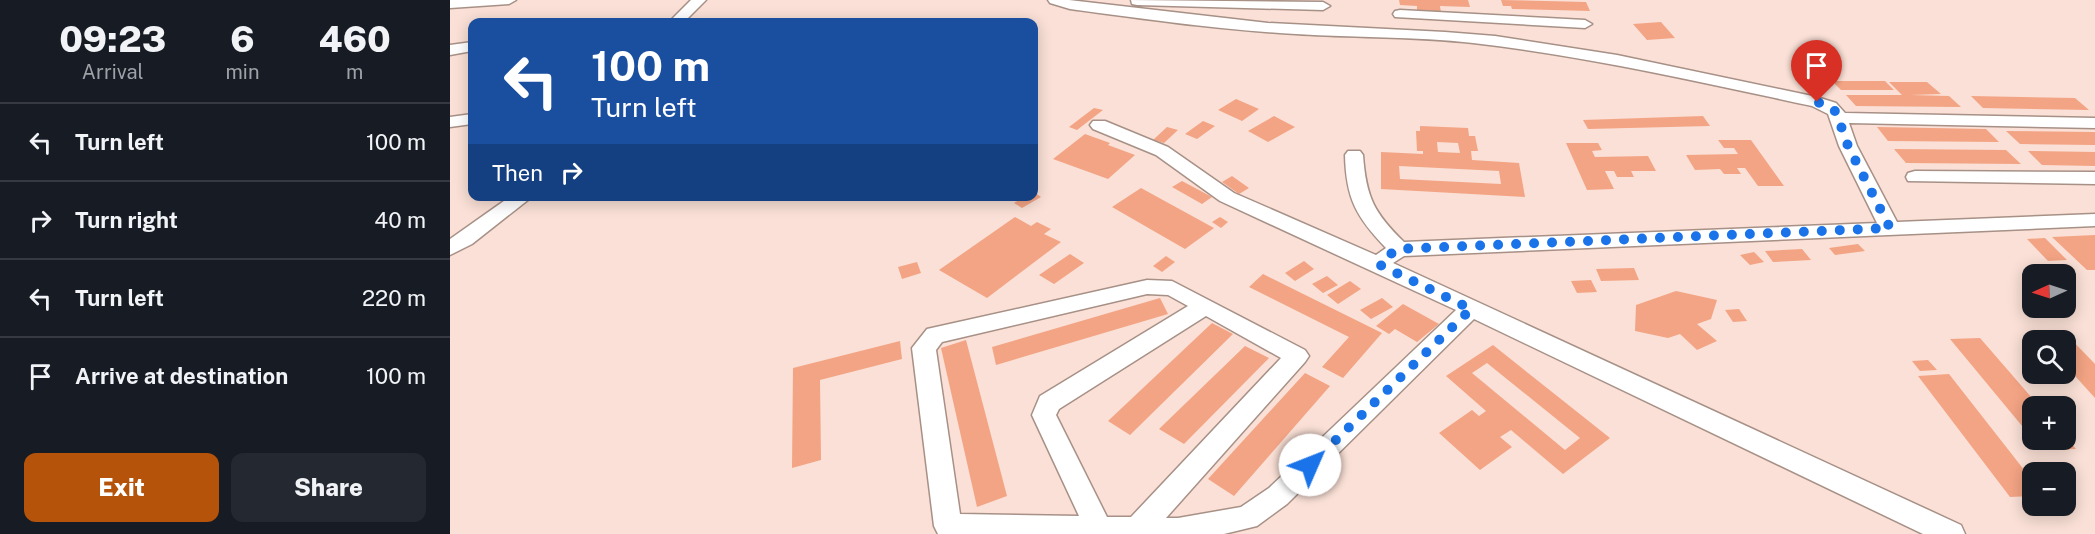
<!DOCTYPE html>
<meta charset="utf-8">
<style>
body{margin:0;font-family:"Public Sans",sans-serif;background:#242831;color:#f1f3f6;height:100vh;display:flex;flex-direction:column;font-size:22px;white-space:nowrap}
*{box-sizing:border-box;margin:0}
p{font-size:20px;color:#9ea1a6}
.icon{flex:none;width:33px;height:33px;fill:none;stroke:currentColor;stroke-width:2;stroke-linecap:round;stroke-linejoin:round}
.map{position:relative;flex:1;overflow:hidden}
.drawer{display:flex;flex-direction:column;background:#171b24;width:450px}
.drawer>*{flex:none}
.guide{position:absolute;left:18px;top:18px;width:570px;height:183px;border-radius:12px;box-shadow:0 3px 15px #0003;background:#1a4fa0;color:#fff;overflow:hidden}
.needle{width:39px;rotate:267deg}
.fabs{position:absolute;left:1572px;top:264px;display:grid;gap:12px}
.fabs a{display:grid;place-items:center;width:54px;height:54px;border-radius:12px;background:#171b24;box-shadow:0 3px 15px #0003;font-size:30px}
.pin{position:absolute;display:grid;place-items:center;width:51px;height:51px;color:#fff;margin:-62px -26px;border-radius:50% 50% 50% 0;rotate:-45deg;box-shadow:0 0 6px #0007}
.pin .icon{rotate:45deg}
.me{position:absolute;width:66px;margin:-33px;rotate:46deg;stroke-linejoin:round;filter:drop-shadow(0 0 4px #0008)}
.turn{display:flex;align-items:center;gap:21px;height:126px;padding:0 24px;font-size:27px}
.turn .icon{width:78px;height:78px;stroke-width:2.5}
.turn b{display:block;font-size:42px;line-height:51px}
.then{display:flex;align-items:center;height:57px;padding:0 24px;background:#0003;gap:12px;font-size:22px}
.eta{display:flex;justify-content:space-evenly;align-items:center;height:102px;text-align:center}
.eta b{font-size:36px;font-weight:800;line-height:42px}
.action{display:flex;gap:12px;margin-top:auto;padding:12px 24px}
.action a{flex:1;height:69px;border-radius:12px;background:#b45309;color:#fff;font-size:24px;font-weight:800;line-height:69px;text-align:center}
.action a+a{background:#242831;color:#f1f3f6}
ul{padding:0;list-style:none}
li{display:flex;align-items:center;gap:18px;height:78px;padding:0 24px;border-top:2px solid #363941}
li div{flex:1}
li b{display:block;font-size:22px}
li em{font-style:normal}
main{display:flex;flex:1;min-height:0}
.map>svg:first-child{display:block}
.building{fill:#f3a484;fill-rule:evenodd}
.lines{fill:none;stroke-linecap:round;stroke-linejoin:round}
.minor-casing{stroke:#a79086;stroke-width:3}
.minor{fill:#fff;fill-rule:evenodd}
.route{stroke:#1a73e8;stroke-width:10;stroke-dasharray:0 18}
</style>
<main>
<section class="drawer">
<div class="eta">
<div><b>09:23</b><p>Arrival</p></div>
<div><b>6</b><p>min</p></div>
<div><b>460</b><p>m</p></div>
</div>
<ul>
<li><svg class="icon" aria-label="left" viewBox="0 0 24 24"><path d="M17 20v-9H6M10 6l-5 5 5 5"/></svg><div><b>Turn left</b></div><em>100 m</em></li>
<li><svg class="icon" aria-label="right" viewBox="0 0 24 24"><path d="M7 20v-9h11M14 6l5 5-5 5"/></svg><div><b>Turn right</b></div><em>40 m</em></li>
<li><svg class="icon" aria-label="left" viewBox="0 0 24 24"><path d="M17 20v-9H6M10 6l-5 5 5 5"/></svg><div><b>Turn left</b></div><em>220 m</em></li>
<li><svg class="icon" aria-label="arrive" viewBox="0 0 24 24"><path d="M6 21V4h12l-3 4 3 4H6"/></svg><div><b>Arrive at destination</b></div><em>100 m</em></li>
</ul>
<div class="action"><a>Exit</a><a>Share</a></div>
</section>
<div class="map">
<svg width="1645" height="534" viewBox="0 0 1645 534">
<rect width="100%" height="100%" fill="#fae0d6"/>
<!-- building -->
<path class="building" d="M949 0H1018L1020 7 990 6 991 13H967V6L950 5Z
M1051 0 1136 2 1140 11 1062 9 1061 6H1053Z
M1211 22 1225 38 1197 40 1183 24Z
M1382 81H1435L1444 90H1391Z
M1439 82H1477L1491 94 1461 95 1499 96 1511 107 1406 106 1396 95H1452Z
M1521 96 1625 98 1639 110 1533 108Z
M786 99 809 109 792 121 768 110Z
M644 108 653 110 627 130 619 127Z
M824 116 845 127 818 142 798 131Z
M1253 116 1260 126 1138 129 1133 120Z
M753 121 765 126 747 139 735 134Z
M970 126 1018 128 1019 136H1025L1028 151H1021L1022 160 1069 163 1075 197 931 189V152L973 154V151H967L966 131H970ZM987 142 1008 143 1010 153 988 152ZM949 166 1049 171 1051 184 950 179Z
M717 127 728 130 714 143 703 140Z
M1427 127 1536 129 1549 142 1438 141Z
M1556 131 1645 132V145L1570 144Z
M635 134 660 143 658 145 685 155 658 179 603 159Z
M1268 140H1301L1334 186H1308L1295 168H1287L1291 174H1274L1270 169 1245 170 1236 155 1288 154 1284 148H1274Z
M1116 143H1148L1152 150 1142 151 1145 157 1198 156 1206 171H1181L1184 177H1167L1164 171H1155L1164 189 1137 190Z
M1444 149 1556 150 1571 164 1456 163Z
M1578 151 1645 152V166L1592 165Z
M782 176 799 188 789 194 772 182Z
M732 181 762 197 752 204 722 187Z
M691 188 764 228 735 249 662 207Z
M584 192 591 197 572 208 564 203 575 196H584Z
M565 217 581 226 587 222 601 229 594 234 611 242 537 298 489 270Z
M770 217 778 222 771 228 762 222Z
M1645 235V270H1637L1602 237Z
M1595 238 1617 260 1598 261 1577 239Z
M1408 244 1415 251 1385 255 1379 248Z
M1352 249 1361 260 1323 262 1315 251Z
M1304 252 1314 262 1300 265 1290 255Z
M620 254 634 263 604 284 589 275Z
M716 256 725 262 712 272 703 266Z
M854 261 864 269 845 281 835 273Z
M467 262 471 273 452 279 448 267Z
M1184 268 1189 280 1151 281 1146 269Z
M813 274 932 333 893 378 872 367 899 337 799 287Z
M877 276 888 285 873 293 862 284Z
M1141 280 1147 292 1127 293 1121 281Z
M900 281 911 289 888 304 877 295Z
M1226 291 1267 300 1261 319 1247 324 1267 341 1247 350 1230 334 1218 338 1185 331 1186 305Z
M710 298 718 314 546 365 542 347Z
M932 298 943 307 921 319 910 310Z
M953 304 989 324 967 342 945 329 939 334 926 326Z
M1289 309 1297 321 1283 322 1275 310Z
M762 323 783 334 680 435 658 421Z
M1617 335 1645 364V398L1616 366V340H1592L1588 336Z
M1530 338 1589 406H1582V438L1500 339Z
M516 340 557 496 527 507 491 348Z
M450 341 452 359 370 380 371 460 342 468 343 368Z
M1043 345 1160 438 1113 474 1061 430 1050 437 1062 447 1030 470 989 433 1022 410 1029 416 1036 411 996 376ZM1037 363 1130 438 1115 450 1022 373Z
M795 346 819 358 734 444 709 429Z
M1478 360 1487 370 1470 371 1462 361Z
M855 373 880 386 784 496 758 479Z
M1499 374 1582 480V496L1560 497 1468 376Z
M1616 437 1626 449 1593 450 1584 440H1616Z"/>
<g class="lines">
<!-- minor casing -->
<g class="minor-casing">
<path id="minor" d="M0 0H66L59 4 0 8Z
M241 0H256L234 22H219Z
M598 0H619L818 23 995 32 1045 36 1167 55 1367 97 1386 103 1395 113 1645 118V128L1399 123 1407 146 1447 222 1645 214V226L954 256 943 263 1511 525 1515 534H1473L1024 319 837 504 807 526 774 534H488L484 526 462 348 477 329 697 280 722 281 855 350 859 356 855 362 716 518H728L791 507 819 488 1006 310 770 201 706 155 643 129 640 125 643 121H655L718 147 784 193 926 255 936 248C906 217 896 198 895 155L898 151H910L913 155C916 197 924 213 954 242L1427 223 1389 146 1378 114 1362 106C1250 82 1137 56 1023 43 964 36 905 38 846 34 770 30 695 19 620 9L600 3ZM697 294 718 295 738 306 590 396 582 415 629 516 510 514 486 350 492 342ZM756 316 831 358 681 517H657L606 415 609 409Z
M681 0 873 2 880 6 873 10 687 5 682 4Z
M950 10 1135 20 1142 24 1135 28 945 17 943 14 945 11Z
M22 42V51L0 55V45Z
M22 114V124L0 127V117Z
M1465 171 1645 172V184L1458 181 1456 177 1458 173Z
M61 196H83L22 244 0 255V239Z"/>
</g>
<!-- minor -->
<use href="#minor" class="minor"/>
</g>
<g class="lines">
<!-- route -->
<path class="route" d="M860 465 1021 309 930 265 934 258 949 249 1440 228 1398 146 1386 112 1380 107 1367 102"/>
</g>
</svg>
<div class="fabs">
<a><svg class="needle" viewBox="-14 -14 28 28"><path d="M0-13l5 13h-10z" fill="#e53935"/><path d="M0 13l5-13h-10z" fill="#9ea1a6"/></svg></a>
<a><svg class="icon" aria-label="search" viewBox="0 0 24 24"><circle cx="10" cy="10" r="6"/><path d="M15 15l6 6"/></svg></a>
<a>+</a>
<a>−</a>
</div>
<div class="pin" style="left:1367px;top:102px;background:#d93025"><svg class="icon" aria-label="arrive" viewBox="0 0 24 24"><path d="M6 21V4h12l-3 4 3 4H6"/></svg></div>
<svg class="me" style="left:860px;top:465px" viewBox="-20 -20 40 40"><circle r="19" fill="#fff"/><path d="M0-13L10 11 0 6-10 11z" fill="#1a73e8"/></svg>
<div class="guide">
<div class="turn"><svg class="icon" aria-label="left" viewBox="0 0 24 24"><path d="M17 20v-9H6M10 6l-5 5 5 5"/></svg><div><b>100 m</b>Turn left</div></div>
<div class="then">Then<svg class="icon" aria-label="right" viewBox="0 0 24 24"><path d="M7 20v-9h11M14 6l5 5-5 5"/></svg></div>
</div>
</div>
</main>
